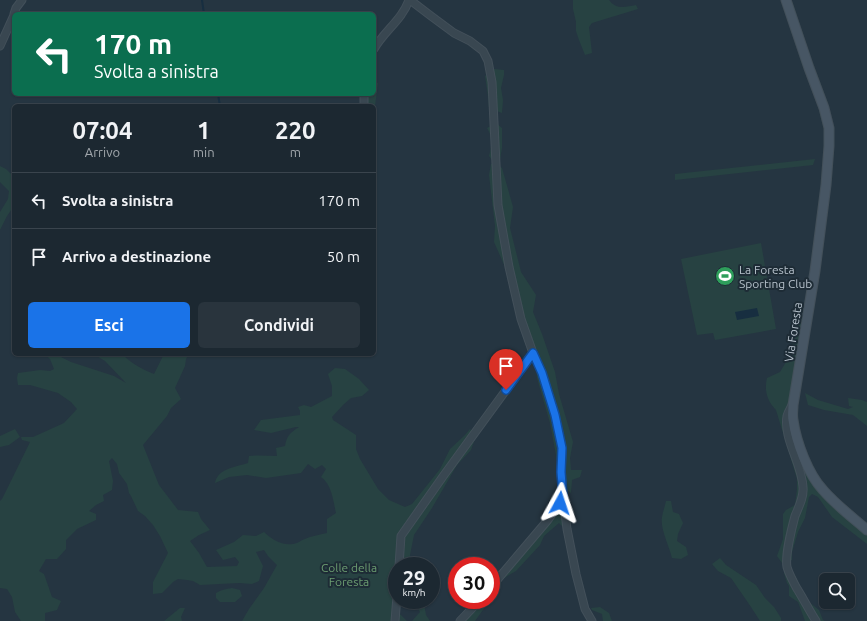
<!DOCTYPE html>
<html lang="it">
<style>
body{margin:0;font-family:Ubuntu,sans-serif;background:#29343d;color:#f1f3f6;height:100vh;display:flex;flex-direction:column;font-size:15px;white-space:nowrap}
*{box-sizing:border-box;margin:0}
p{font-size:13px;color:#a0a6ab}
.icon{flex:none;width:22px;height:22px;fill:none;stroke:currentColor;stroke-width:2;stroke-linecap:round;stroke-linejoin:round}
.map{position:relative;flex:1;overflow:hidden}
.details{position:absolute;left:12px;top:104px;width:364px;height:252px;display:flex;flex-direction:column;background:#1c2831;border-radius:6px;box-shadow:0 1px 3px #0004,0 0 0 1px #3a444d}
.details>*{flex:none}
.top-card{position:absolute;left:12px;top:12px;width:364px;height:84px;border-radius:6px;box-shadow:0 1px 3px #0004,0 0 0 1px #3a444d;background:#0b6e4f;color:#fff;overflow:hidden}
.fabs{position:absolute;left:819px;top:573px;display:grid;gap:8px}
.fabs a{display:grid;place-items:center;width:36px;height:36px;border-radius:6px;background:#1c2831;box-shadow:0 1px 3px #0004,0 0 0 1px #3a444d;font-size:20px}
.speed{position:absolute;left:388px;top:557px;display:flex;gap:8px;font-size:20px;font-weight:700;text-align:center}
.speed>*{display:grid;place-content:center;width:52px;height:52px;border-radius:50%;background:#1c2831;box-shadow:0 1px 3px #0004,0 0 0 1px #3a444d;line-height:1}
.speed small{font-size:10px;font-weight:400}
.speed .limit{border:6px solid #d22;background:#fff;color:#111}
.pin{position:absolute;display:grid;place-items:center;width:34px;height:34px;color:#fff;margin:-41px -17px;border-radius:50% 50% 50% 0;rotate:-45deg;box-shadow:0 0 4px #0007}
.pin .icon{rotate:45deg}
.me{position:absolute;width:44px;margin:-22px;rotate:5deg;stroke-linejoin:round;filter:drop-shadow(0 0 3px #0008)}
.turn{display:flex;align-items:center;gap:14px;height:84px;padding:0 16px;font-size:18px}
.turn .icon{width:52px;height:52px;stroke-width:2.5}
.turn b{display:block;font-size:28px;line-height:34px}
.eta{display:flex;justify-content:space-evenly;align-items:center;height:68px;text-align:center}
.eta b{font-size:24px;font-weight:600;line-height:28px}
.button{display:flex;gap:8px;margin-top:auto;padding:8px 16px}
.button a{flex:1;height:46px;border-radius:6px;background:#1a73e8;color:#fff;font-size:16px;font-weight:600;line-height:46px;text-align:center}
.button a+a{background:#29343d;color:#f1f3f6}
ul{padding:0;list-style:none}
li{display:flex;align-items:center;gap:12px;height:56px;padding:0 16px;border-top:1px solid #3a444d}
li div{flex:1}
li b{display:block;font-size:15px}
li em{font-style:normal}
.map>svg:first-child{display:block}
.green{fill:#274242}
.water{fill:#172e40}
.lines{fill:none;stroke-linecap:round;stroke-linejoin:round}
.stream{stroke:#172e40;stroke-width:2}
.street-casing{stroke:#43505a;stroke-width:9}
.secondary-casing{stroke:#43505a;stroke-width:11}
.street{stroke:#394751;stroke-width:7}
.secondary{stroke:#475664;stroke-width:9}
.route-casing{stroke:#114b97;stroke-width:10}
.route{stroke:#1a73e8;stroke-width:7}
.labels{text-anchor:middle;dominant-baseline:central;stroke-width:4;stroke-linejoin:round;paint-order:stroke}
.poi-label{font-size:12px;fill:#b6c1cb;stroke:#1e2c36;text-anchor:start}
.street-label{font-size:12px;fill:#b6c1cb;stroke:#1e2c36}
.park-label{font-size:12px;fill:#6c9d71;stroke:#1e2c36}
</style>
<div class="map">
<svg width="867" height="621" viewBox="0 0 867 621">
<rect width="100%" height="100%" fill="#253541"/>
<!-- green -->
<path class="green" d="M573 0H609C616 10 626 7 636 5L638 9 592 23 589 27 592 53 585 55 579 40 576 31V22L573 9Z
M494 69 504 70V75L501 88 503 100 502 113 489 108 488 96 485 76Z
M374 82 378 83 374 114V106H363L364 94H374Z
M496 123 502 128V148L500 160H492L489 156C492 144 494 140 487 128Z
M815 159 813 165 675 180V174Z
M496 163 502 168 513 207 510 228 521 272 536 295 533 312 542 334 555 372 559 394 573 442 570 458 571 470H582L580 477 572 480 571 493 559 485 556 455 550 423 537 378 535 360 509 276 494 242 495 226 489 175 491 164Z
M0 166 6 169 14 177V206L7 216 0 230V212L8 199 9 191 0 182Z
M761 243 776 329 715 340 713 333 697 335 681 259Z
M799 315 802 319 793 378V441L802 466 834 507 867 535V544L832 517 818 497 812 494 809 497 805 518 798 532 792 552V560L782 563 777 556 783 539V514L786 510 795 505 797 489V479L776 410C767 401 764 390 767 378L780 372 789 357Z
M44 354H55L71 362 114 376 126 383 105 361 95 355 89 354H122C131 363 141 369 154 374L164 354H189L186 359 185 366 175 388 181 399 171 408 167 416 143 445 159 485 178 510 198 512 201 519 210 530 199 535 190 541 199 553 207 567 237 566 239 562 235 557 223 560 216 550 234 542 243 535 256 536 264 532C271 539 282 546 293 544 297 544 301 540 305 539 311 536 319 535 327 533V519L336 513C333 500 332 485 321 477L326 469 322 465 315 469 308 464 301 473 266 478 247 475 229 477 215 483C218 468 236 467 248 463L249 456C259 455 268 456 277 456L276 448 285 446C287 435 290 433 299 427H296L271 433 254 430 261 420C274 418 287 417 300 415V411L298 407 304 405 311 407 332 396V386L328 374 335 368 345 369 359 379 369 390 362 396 351 398 343 405 332 417 333 420 356 435V449L360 459 378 489 389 500 405 507 412 504 440 469 450 449 465 435 470 429 476 436 471 450 457 465 432 508 414 535 410 555 412 566H397V600H406L397 611 407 621H242L249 609 264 588 277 565 268 556 264 550 256 552 263 566 259 581 252 584 239 583 200 585 193 581 187 580 178 579 173 582 162 593 153 594V582L168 553 160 536 153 525 145 516 138 511 131 496 129 493 127 484 119 473 117 464 112 458 109 461 113 481 112 490 103 495 104 501 96 505 89 511 96 514V520L77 529 66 540V549L57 559H46L39 571 44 574 52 597 61 601 57 610 45 613V621H21L15 612 12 597 7 589 0 588V501L2 499 9 485 30 442 22 440 21 437H33L64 423 77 409 71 402 58 393 30 385H18L17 378 18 373 40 370 50 371 54 369 50 359Z
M805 393 818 400 848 409 853 407 849 406 848 398 862 400 867 402V426L853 415 824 410 808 405Z
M15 429 20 437 9 445 0 447V436Z
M569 500 572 520 568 527 562 526 559 523 544 536 540 545 516 571 509 575 500 581 498 592 491 599V586L528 543 544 519 561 501Z
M666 501H671L673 512 679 514 683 523 678 534 677 541 686 547 688 555 681 559 672 558C669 545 660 529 662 517 663 511 665 506 666 501Z
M720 558 726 565 756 585 765 598 774 607 781 618V621H760L751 607 731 578 718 571 712 564Z
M790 570 796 577 802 592 809 602 819 610 823 620 825 621H805L798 602 789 596V586L787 583 784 573 786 571Z
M232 588 240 590 242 596 235 602H220L216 598V593C221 590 226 589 232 588Z
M479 600H490L475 621H462Z
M414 601 424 603 426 615 430 621H412L420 612Z
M600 607 609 613 612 621H603L602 614 592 610 591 608Z
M180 608H185L181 617 182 621H164Z"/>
<!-- water -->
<path class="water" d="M757 308 759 316 737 320 735 312Z"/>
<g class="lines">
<!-- stream -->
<path class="stream" d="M202 0 204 14
M218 94 220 106"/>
<!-- street casing -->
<g class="street-casing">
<path id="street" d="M410 0 431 16 454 33 470 41 483 51 488 61 492 82 498 205 509 267 521 319 533 353 542 373 555 415 562 448 561 473 563 497 567 529 576 574 585 609 592 621
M14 14 16 8 22 0
M0 46 14 15
M374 49C384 31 402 20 409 0
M364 94V106
M792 405C791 408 788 412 787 416 783 439 802 464 803 487 804 497 799 506 795 516 792 527 785 556 787 567 789 574 793 581 796 587 803 598 809 610 816 621
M399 566 401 536 444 475 533 353
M491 587 547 521 560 503 563 497
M395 621 397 596
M460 621 480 600"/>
</g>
<!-- secondary casing -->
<g class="secondary-casing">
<path id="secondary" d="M786 0 809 68 824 108 829 128V146L826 185 815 271 793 405C793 410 792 415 793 420 796 442 808 474 823 490 836 505 852 517 867 530"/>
</g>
<!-- street -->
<use href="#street" class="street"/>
<!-- secondary -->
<use href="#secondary" class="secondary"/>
</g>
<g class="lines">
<!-- route casing -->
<g class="route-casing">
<path id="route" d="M506 390 533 353 542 373 555 415 562 448 561 472 563 497 560 503"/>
</g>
<!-- route -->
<use href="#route" class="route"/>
</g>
<!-- icons -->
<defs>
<g id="stadium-disc" transform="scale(1)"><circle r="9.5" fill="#2e9e5b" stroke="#1e2c36"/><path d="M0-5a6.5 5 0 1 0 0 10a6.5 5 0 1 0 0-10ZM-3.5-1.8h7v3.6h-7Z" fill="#fff"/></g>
</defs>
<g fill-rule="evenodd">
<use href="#stadium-disc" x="725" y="276"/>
</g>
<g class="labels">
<!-- poi labels -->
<g class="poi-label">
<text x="739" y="269">La Foresta<tspan x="739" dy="14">Sporting Club</tspan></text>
</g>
<!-- street labels -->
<g class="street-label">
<text transform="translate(793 332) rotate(-81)">Via Foresta</text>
</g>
<!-- park labels -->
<g class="park-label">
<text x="349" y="567">Colle della<tspan x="349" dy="14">Foresta</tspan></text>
</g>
</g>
</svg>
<div class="fabs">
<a><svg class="icon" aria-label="search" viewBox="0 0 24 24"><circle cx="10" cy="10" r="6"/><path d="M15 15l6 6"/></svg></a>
</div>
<div class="speed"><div>29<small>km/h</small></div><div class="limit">30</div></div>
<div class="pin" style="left:506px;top:390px;background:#d93025"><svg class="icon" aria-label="arrive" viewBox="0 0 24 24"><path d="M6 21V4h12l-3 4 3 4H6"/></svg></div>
<svg class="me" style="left:560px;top:503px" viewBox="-20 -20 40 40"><path d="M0-17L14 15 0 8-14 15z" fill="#1a73e8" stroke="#fff" stroke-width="4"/></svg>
<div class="top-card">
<div class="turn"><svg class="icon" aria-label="left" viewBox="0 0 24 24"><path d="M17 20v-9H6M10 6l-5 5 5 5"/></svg><div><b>170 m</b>Svolta a sinistra</div></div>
</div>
<section class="details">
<div class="eta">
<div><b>07:04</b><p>Arrivo</p></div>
<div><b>1</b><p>min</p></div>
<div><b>220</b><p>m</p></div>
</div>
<ul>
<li><svg class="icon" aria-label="left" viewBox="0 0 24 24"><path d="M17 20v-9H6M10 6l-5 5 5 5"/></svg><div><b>Svolta a sinistra</b></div><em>170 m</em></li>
<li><svg class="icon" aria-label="arrive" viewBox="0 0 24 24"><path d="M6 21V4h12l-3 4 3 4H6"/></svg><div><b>Arrivo a destinazione</b></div><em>50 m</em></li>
</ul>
<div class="button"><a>Esci</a><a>Condividi</a></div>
</section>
</div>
